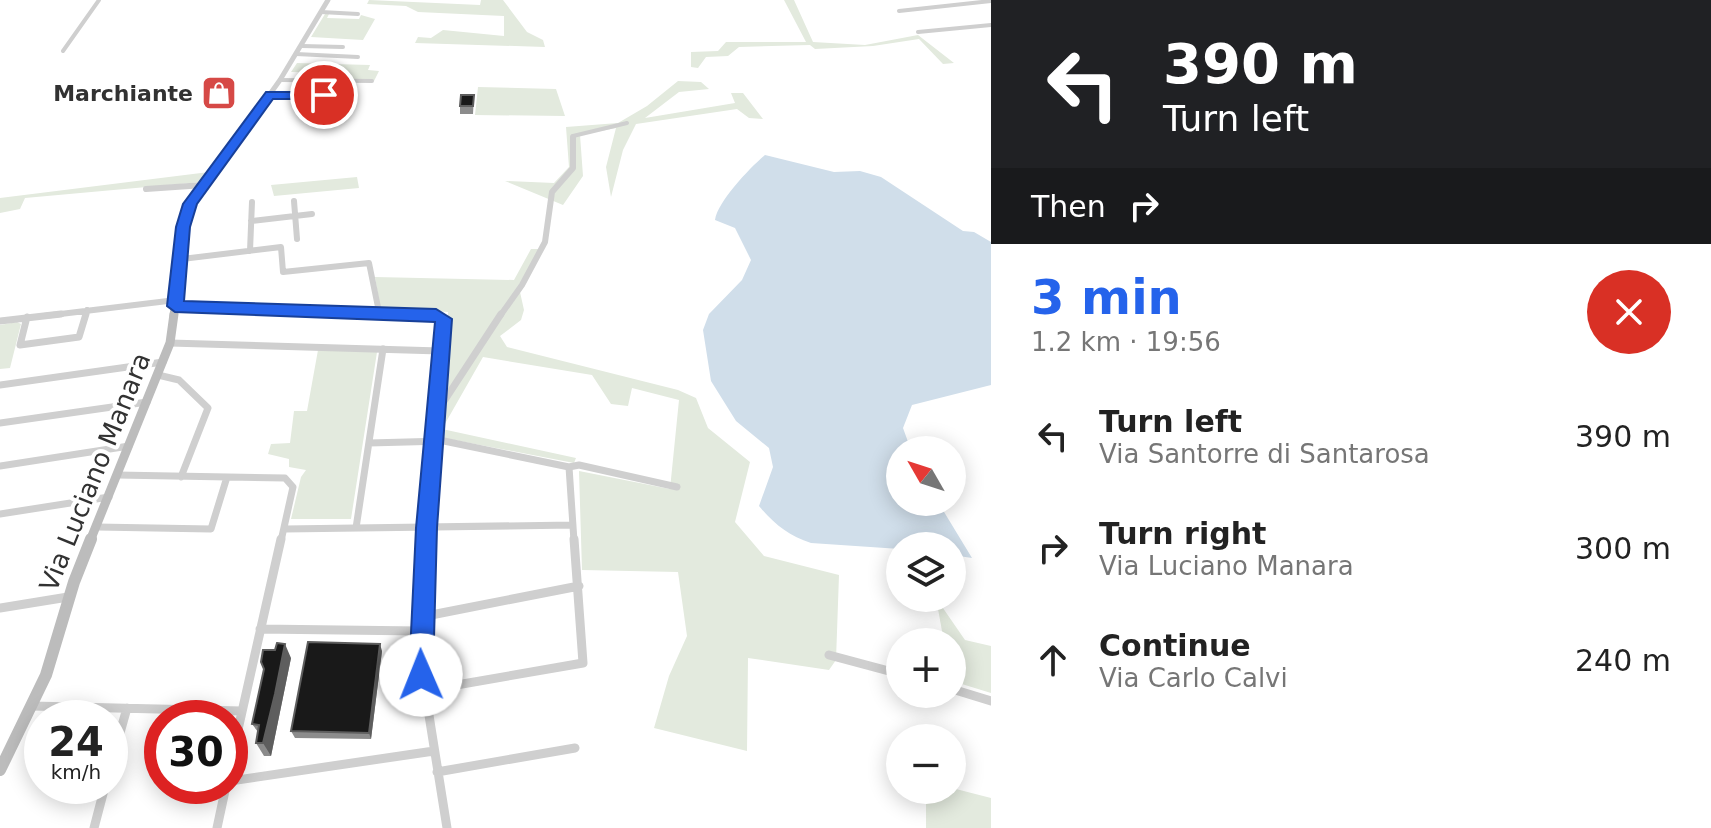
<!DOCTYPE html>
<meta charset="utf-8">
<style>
body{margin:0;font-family:"DejaVu Sans",sans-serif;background:#f6f6f6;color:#222;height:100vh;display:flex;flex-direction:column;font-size:30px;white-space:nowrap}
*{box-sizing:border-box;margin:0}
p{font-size:26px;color:#767676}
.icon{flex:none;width:44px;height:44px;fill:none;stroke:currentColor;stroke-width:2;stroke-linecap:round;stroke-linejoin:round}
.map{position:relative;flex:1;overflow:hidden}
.side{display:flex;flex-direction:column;background:#fff;width:720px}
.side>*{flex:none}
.hud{background:#202124;color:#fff;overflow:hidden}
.needle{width:52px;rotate:309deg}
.buttons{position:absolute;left:886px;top:436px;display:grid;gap:16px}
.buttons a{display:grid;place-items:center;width:80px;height:80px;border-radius:50%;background:#fff;box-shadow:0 4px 20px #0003;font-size:40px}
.speed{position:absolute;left:24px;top:700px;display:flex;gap:16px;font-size:40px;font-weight:700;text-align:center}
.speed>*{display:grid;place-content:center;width:104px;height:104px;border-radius:50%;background:#fff;box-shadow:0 4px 20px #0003;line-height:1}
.speed small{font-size:20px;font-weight:400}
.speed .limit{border:12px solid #d22;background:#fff;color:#111}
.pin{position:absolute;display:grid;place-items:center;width:68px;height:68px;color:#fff;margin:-34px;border:4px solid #fff;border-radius:50%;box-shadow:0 2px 8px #0007}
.me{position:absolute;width:88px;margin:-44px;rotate:359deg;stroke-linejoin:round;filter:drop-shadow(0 0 6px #0008)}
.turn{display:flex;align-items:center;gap:28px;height:168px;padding:0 40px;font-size:36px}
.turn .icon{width:104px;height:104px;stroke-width:2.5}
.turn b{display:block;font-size:56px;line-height:68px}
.then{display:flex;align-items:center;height:76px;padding:0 40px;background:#0003;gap:16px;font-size:30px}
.round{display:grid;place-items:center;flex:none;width:84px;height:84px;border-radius:42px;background:#f6f6f6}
.overview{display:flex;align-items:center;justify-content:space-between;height:136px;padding:0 40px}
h1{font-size:48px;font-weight:800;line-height:60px;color:#2563eb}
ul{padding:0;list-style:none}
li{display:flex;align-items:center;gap:24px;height:112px;padding:0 40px}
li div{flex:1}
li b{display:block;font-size:30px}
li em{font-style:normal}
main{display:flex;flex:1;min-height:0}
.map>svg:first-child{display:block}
.green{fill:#e3eade}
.water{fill:#d0deea}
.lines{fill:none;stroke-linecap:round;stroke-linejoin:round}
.minor-far3{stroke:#cfcfcf;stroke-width:4}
.minor-far2{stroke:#cfcfcf;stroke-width:6}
.minor-far1{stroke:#cfcfcf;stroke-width:7}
.minor{stroke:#cfcfcf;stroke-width:9}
.tertiary-far1{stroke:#cfcfcf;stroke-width:5}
.tertiary{stroke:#cfcfcf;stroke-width:6}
.secondary-far2{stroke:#bcbcbc;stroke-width:7}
.secondary-far1{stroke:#bcbcbc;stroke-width:9}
.secondary{stroke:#bcbcbc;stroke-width:12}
.wall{fill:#8c8c8c}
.shaded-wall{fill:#5e5e5e}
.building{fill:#191919;stroke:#5e5e5e;stroke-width:2}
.route{fill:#2563eb;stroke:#184099;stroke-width:2}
.labels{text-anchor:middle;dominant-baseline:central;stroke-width:8;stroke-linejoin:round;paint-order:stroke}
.far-poi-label{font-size:22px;font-weight:bold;fill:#323232;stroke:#fff;text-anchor:end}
.street-label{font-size:26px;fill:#323232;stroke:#fff}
</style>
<main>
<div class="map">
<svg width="991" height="828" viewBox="0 0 991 828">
<rect width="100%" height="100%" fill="#fff"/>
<!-- green -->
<path class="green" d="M369 0 480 5 481 0H503L527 32 543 40 545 47 415 43 418 37 431 38 443 30 504 36V16L418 12 406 6 367 4Z
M784 0H794L813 42 865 45 918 35 954 63 943 64 919 39 873 46 815 49 810 45 739 47 728 56 706 57 698 68 691 67V52L718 51 726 42H806Z
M325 14H329L327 18 359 19 361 15 375 19 363 40 311 37Z
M297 63 370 65 368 70 379 71 374 81 338 80 341 73 291 72Z
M678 81 701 82 709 89 679 92 645 118 735 103 731 93H743L763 119 749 118 737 109 636 124 623 150 611 197 606 167 616 128 580 135 583 176 563 205 505 181 554 183 569 167 566 127 618 123 647 106Z
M478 87 556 89 565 116 475 115Z
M209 172 202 182 25 198 20 209 0 213V198Z
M357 177 359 188 274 196 271 185Z
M531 249H541L520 292 524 310 521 320 500 336 507 347 678 390 696 398 708 428 750 462 735 522 764 556 839 575 836 660 829 670 748 658 747 751 654 728 669 676 687 636 678 572 582 570 579 471 670 489 679 400 632 388 628 406 611 404 592 375 483 357 442 429 576 458 574 463 444 438 442 429 448 312 380 307 375 277 514 280Z
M17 322 21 324 10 368 0 369V325Z
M318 350 377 352 351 519H291L301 477 306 470 289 467V459L268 454 271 444 290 443 294 411H307Z
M936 598 965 640 991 646V693L952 681V642H944Z
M952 788 991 798V828H926V790Z"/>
<!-- water -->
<path class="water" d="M765 155 834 172 860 171 881 177 963 231 974 232 991 242V385L912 405 903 428 911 450H900V502H938L972 558 952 555V546H900V549L811 543C789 536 774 524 759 506L773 467 769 448 736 421 711 381 703 330 709 314 742 280 751 260 735 228 715 220C718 201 750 168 765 155Z"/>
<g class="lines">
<!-- minor-far3 -->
<path class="minor-far3" d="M899 11 991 1
M321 12 358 14
M918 32 991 25
M302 46 343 47
M63 51 99 0
M296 54 358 57
M280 80 372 81
M270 95H324
M573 139V136L627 123"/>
<!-- minor-far2 -->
<path class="minor-far2" d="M146 189 204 185
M294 201 297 239
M251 221 312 214
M250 251 252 202
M182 259 281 247 283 272 369 263 379 312
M175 306 438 316
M44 316 176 300
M85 316 87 310
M500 316 522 285 545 242 552 192 573 168V137"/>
<!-- minor-far1 -->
<path class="minor-far1" d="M27 317 20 345 79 337 86 314
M0 321 61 314
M170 343 440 351
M158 375 179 380 208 408 181 477
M0 385 163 362
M435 415 501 314
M0 423 147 402
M369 443 444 441 569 467 579 465 677 487
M0 466 129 446
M569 467 574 541
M117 475 285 478 293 487 281 541
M0 514 109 497
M97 527 211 529 227 477
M356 528 383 349
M285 529 573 525
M427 541 443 319 429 314"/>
<!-- minor -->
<path class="minor" d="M427 539 420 659 447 828
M0 608 68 597
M421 617 579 586
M260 629 420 631
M829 655 900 674
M952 689 991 701
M422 691 583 663 574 539
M32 706 241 711
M230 765 281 539
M110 768 127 708
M437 772 575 748
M230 781 434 751
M94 828 105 786
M217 828 226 786"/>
<!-- tertiary-far1 -->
<path class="tertiary-far1" d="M238 139 280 80 328 0"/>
<!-- tertiary -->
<path class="tertiary" d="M187 210 239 137"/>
<!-- secondary-far2 -->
<path class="secondary-far2" d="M173 316 187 210"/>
<!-- secondary-far1 -->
<path class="secondary-far1" d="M90 541 170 343 174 314"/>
<!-- secondary -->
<path class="secondary" d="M0 770 46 675 74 582 91 539"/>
</g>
<!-- wall -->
<path class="wall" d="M474 95 473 114H460V106Z
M382 651 371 739 295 738 291 731Z
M291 658 271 756H264L256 743 258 732 252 724 264 669Z"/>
<!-- shaded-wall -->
<path class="shaded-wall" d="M285 644 291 658 271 756 263 743Z
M380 644 382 651 371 739 369 733Z"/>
<!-- building -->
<path class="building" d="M461 95H474L473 106H460Z
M308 642 380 644 369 733 291 731Z
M277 643 285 644 275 694 263 743H256L259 725 252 724 264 669 261 662 263 650H275Z"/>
<!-- route -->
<path class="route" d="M266 92H324L330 95 324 99H273L197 204 190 227 184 301 436 309 452 319 437 528 433 675 429 683 421 686 413 683 409 675 416 528 435 322 175 312 167 306 176 227 183 204Z"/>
<!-- icons -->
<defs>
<g id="shop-square" transform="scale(1.8)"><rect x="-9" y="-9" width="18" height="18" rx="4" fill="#d64946" stroke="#fff"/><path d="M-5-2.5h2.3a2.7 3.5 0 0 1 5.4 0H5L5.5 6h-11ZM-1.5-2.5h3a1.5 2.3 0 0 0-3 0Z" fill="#fff"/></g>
</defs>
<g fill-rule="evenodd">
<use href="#shop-square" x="219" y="93"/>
</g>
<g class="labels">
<!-- far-poi labels -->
<g class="far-poi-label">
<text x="193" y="93">Marchiante</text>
</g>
<!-- street labels -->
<g class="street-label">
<text transform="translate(95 472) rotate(-68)">Via Luciano Manara</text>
</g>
</g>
</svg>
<div class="buttons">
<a><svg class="needle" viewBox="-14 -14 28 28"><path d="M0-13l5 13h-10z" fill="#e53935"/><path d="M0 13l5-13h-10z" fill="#767676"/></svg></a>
<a><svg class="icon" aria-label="layers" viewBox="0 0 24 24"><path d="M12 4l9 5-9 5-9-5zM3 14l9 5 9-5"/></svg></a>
<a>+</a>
<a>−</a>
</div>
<div class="speed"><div>24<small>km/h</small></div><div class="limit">30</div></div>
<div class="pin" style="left:324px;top:95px;background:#d93025"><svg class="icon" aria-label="arrive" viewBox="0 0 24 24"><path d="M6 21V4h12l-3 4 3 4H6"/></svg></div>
<svg class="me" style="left:421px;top:675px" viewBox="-20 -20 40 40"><circle r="19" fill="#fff"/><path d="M0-13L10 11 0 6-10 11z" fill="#2563eb"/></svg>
</div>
<section class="side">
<div class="hud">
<div class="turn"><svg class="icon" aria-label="left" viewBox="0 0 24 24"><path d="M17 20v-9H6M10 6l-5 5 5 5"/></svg><div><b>390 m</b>Turn left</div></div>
<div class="then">Then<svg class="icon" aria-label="right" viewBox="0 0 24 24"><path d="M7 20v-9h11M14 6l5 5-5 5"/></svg></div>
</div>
<div class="overview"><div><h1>3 min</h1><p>1.2 km · 19:56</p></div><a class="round" style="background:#d93025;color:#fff"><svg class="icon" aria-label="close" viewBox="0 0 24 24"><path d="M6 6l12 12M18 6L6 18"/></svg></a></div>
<ul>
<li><svg class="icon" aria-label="left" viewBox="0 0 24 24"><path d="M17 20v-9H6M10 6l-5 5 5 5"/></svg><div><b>Turn left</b><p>Via Santorre di Santarosa</p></div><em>390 m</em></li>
<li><svg class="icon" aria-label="right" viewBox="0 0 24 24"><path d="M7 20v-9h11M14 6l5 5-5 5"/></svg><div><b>Turn right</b><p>Via Luciano Manara</p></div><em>300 m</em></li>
<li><svg class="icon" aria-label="ahead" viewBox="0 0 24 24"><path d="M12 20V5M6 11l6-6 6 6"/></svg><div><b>Continue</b><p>Via Carlo Calvi</p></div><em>240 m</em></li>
</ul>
</section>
</main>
